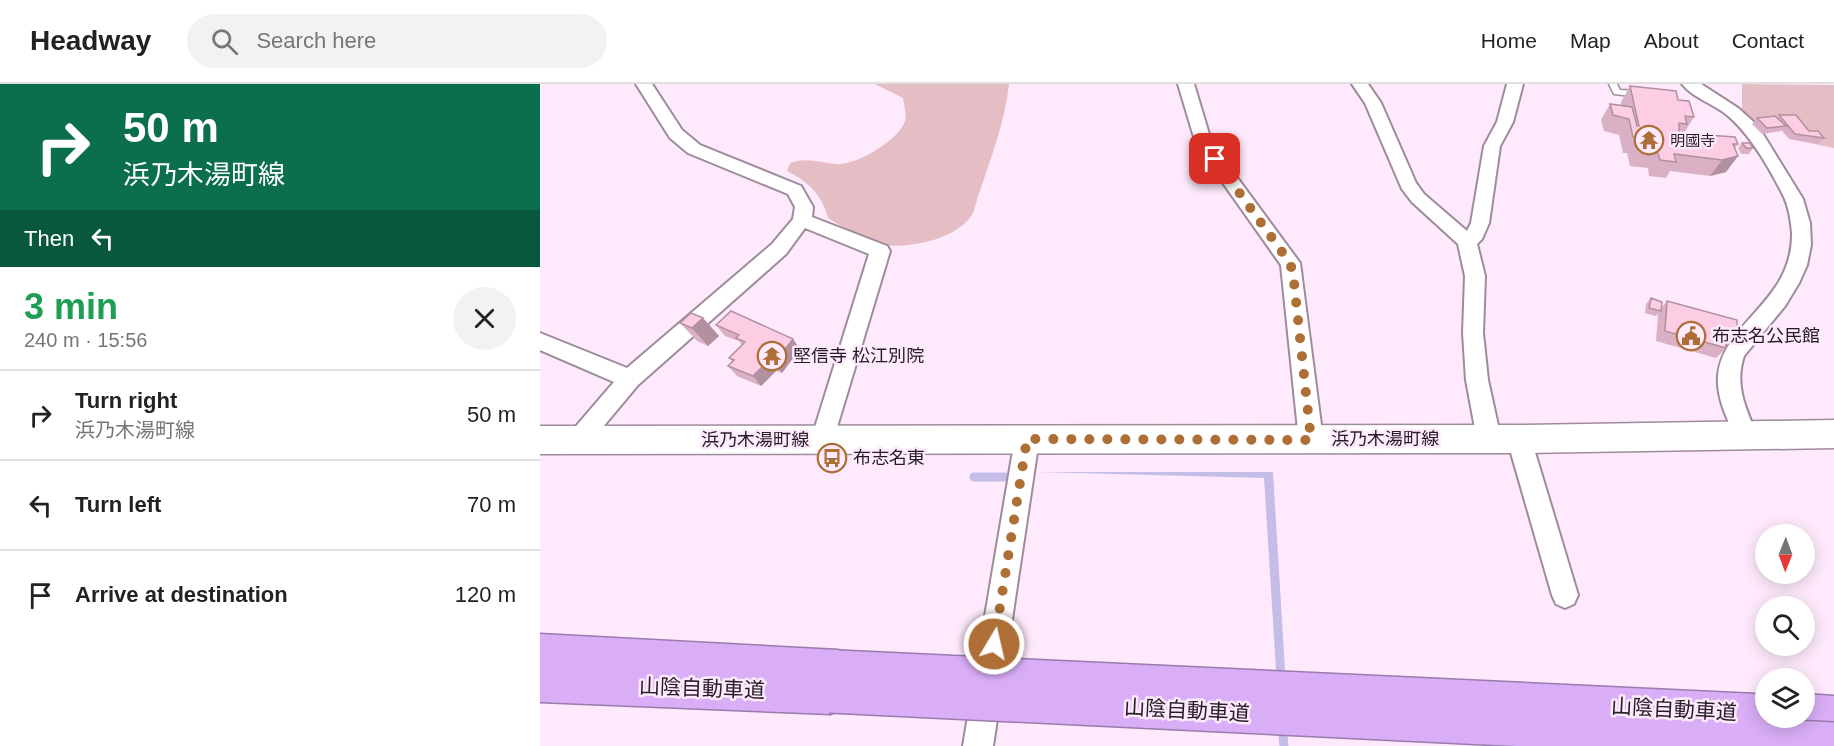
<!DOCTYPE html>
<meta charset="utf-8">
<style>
body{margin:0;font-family:Helvetica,"Noto Sans JP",sans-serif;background:#f2f2f2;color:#222;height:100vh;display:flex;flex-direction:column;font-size:22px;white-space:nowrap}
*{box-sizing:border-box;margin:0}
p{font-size:20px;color:#767676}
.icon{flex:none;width:33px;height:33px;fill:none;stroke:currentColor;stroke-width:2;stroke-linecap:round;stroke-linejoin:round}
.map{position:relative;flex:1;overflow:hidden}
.details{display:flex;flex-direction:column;background:#fff;width:540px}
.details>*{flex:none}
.top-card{background:#0b6e4f;color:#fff;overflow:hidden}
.needle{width:39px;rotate:181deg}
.controls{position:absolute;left:1215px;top:440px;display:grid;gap:12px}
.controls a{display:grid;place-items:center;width:60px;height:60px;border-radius:50%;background:#fff;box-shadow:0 3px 15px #0003;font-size:30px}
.pin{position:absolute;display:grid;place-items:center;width:51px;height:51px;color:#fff;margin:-26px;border-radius:12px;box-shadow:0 3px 9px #0006}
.me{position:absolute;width:66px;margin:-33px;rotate:9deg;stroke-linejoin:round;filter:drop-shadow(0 0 4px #0008)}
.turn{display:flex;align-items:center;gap:21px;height:126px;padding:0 24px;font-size:27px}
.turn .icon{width:78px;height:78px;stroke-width:2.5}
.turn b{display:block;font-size:42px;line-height:51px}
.then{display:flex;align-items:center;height:57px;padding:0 24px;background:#0003;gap:12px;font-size:22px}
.round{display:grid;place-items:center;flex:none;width:63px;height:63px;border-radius:32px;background:#f2f2f2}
.overview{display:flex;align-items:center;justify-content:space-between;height:102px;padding:0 24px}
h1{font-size:36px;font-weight:700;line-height:45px;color:#1e9e55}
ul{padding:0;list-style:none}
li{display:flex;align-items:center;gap:18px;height:90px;padding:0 24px;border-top:2px solid #e0e0e0}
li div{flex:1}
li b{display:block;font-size:22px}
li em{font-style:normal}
header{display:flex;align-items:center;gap:36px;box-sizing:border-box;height:84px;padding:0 30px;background:#fff;border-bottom:2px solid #e0e0e0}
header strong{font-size:28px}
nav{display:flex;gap:33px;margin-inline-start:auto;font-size:21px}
.search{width:420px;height:54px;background:#f2f2f2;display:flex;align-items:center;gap:15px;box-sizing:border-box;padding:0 21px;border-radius:33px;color:#767676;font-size:22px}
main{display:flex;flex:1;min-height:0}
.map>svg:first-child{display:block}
.green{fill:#e5bec5}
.water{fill:#c4bde8}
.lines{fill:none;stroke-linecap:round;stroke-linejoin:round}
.stream-far1{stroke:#c4bde8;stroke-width:8}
.stream{stroke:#c4bde8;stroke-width:9}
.service-casing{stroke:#9e8b9c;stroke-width:3}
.minor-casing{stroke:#9e8b9c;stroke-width:4}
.secondary-casing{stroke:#9e8b9c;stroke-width:3}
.motorway-casing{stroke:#9a7bad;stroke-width:3}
.service{fill:#fff;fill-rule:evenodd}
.minor{fill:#fff;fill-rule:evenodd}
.secondary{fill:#fff;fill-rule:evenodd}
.motorway{fill:#d9aef7;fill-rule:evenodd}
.motorway-bridge-casing{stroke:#9a7bad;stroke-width:42;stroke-linecap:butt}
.motorway-bridge{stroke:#d9aef7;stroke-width:39}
.wall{fill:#dab0c4}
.shaded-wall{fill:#b190a0}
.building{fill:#fdcde4;stroke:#b190a0;stroke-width:1.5}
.route{stroke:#ad6f35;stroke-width:10;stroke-dasharray:0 18}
.labels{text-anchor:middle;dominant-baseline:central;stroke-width:5;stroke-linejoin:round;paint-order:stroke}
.far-poi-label{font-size:15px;fill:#241d24;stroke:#feeafc;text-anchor:start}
.poi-label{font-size:18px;fill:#241d24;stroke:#feeafc;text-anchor:start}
.street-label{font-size:18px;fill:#241d24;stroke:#feeafc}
.near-street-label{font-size:21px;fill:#241d24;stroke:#feeafc}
</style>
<header>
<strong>Headway</strong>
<div class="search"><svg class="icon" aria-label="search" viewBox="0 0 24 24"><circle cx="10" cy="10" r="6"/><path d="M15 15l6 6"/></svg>Search here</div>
<nav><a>Home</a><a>Map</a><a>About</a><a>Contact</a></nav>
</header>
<main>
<section class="details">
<div class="top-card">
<div class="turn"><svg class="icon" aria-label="right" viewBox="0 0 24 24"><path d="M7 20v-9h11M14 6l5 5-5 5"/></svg><div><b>50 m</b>浜乃木湯町線</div></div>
<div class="then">Then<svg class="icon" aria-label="left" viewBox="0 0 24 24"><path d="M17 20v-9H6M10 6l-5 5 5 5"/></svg></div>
</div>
<div class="overview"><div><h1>3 min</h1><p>240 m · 15:56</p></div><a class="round"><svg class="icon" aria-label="close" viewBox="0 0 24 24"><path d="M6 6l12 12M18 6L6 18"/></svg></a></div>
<ul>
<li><svg class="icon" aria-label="right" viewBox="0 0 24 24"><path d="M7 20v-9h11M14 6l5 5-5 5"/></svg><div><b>Turn right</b><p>浜乃木湯町線</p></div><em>50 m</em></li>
<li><svg class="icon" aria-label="left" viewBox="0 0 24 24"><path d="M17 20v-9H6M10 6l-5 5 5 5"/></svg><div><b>Turn left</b></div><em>70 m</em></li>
<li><svg class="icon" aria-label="arrive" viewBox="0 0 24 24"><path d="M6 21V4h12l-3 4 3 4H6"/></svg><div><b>Arrive at destination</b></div><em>120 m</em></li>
</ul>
</section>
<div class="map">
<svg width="1294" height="662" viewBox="0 0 1294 662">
<rect width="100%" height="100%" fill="#feeafc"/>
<!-- green -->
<path class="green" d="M335 0H469C465 37 452 71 440 107 437 113 436 122 433 129 418 157 361 167 333 159 317 154 302 142 288 134 282 111 269 98 247 87L250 79C266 72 284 80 301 80 319 79 360 55 365 37 367 31 364 21 363 14Z
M1202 0 1294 1V64L1249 55 1232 36 1210 38 1202 25Z"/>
<!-- water -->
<path class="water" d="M498 388H733L745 586H736L724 394Z"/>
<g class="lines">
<!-- stream-far1 -->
<path class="stream-far1" d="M434 393H464"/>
<!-- stream -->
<path class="stream" d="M434 393H464
M742 642 744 662"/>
<!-- service casing -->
<g class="service-casing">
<path id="service" d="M1069 0H1077L1080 6 1100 7 1104 10 1100 13 1074 10Z"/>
</g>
<!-- minor casing -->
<g class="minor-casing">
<path id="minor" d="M96 0H112L142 46 160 61 261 102 273 123 272 133 347 162 350 167 291 363 283 366 275 363 271 356 329 170 265 144 246 170 98 301 47 362 39 365 31 362 27 355 31 348 74 298 0 266V249L87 284 232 160 253 135 255 123 248 110 148 69 130 54Z
M638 0H654L669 50 682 73 760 179 783 356 779 363 771 366 763 363 759 356 741 181 666 75 653 50Z
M812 0H828L841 19 876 99 884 110 927 147 931 139 944 62 957 38 967 0H983L973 38 960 62 949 139 942 155 937 160 945 192 943 249 948 296 961 355 957 362 949 365 941 362 937 355 926 296 923 249 925 192 918 160 872 118 862 105 825 19Z
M1142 0H1161L1198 24 1218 42 1263 115 1270 139 1271 161 1267 181 1259 199 1245 222 1204 272C1194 301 1206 326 1218 353L1215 360 1207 363 1199 360C1189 339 1176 315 1178 291 1184 237 1253 218 1252 149 1251 137 1249 124 1244 113 1230 85 1211 51 1187 31 1174 20 1153 14 1142 0Z
M487 345 495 348 499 355 453 662H423L475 355 479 348Z
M979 345 987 348 991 355 1038 511 1034 520 1025 524 1016 520 1012 511 967 355 971 348Z"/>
</g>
<!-- secondary casing -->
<g class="secondary-casing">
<path id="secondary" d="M1294 336V364L979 369 0 370V342L979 341Z"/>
</g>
<!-- motorway casing -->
<g class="motorway-casing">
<path id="motorway" d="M0 550 298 566 312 572 318 586 312 600 308 602 311 609 305 624 290 630 0 618Z
M1264 610 1294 612V654L1264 652 1249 646 1244 633H1264Z"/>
</g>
<!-- service -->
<use href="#service" class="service"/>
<!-- minor -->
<use href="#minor" class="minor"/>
<!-- secondary -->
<use href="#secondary" class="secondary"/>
<!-- motorway -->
<use href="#motorway" class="motorway"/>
<!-- motorway-bridge casing -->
<g class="motorway-bridge-casing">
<path id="motorway-bridge" d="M298 586 1226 630
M290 609 1294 658"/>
</g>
<!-- motorway-bridge -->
<use href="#motorway-bridge" class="motorway-bridge"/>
</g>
<!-- wall -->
<path class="wall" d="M1090 2 1138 16 1154 33 1144 49 1198 60 1195 64 1198 72 1186 88 1170 92 1130 87 1126 94 1109 92 1108 84 1090 82 1087 69H1083L1079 51 1064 47 1061 36 1070 20 1081 22V18Z
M1239 31 1269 47 1284 54 1279 60 1250 55 1242 46 1241 47 1222 50 1212 40 1217 34 1237 33Z
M1202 59 1213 64 1209 70H1201L1198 64Z
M1111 214 1121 224 1127 217 1197 252 1186 262V264L1176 274 1116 257 1118 230 1116 232 1105 229 1106 220Z
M163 234 179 252 168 262 157 257 140 239Z
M176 241 260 265 242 289 236 287 221 302 197 292 188 282 193 278 189 274 202 261 199 257 185 252Z"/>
<!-- shaded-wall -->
<path class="shaded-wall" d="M1198 72 1186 88 1170 92 1182 76Z
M163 234 179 252 168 262 152 244Z
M253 255 260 265 242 289 234 279Z
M228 277 236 287 221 302 213 292Z"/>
<!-- building -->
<path class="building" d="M1090 2 1136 7 1138 16 1149 17 1154 33 1145 32 1147 40 1139 39V49L1195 53 1198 60H1193L1198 72 1182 76 1134 70 1136 78 1120 76 1118 69 1100 66 1097 53H1093L1089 35 1073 31 1070 20 1092 23 1097 42H1099Z
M1239 31H1256L1269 47H1278L1284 54 1255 50Z
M1235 32 1246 42 1227 44 1217 34Z
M1202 59H1210L1213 64H1206Z
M1111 214 1122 218 1121 227 1109 224Z
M1127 217 1197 236V252L1186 249V264L1125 247Z
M191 227 253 255 234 279 228 277 213 292 188 282 194 276 189 274 205 258 196 254 199 251 176 241Z
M151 229 163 234 152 244 140 239Z"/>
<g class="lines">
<!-- route -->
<path class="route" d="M454 560 487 355 771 356 753 189 750 179 675 75"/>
</g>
<!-- icons -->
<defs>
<g id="temple-ring" transform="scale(1.5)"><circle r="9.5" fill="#feeafc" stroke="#ad6f35" stroke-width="1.5"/><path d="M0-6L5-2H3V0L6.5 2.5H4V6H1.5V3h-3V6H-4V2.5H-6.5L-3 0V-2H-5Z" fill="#ad6f35"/></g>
<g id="civic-ring" transform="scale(1.5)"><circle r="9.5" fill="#feeafc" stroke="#ad6f35" stroke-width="1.5"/><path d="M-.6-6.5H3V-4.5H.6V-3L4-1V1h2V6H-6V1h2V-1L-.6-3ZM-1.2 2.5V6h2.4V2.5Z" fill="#ad6f35"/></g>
<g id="bus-ring" transform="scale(1.5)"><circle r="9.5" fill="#feeafc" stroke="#ad6f35" stroke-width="1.5"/><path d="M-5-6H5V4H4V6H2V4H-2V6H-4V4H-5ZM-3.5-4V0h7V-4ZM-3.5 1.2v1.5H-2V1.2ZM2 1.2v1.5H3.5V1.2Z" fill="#ad6f35"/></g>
</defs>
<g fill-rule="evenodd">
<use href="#temple-ring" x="1109" y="56"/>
<use href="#civic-ring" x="1151" y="252"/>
<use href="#temple-ring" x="232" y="272"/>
<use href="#bus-ring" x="292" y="374"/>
</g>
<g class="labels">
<!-- far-poi labels -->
<g class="far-poi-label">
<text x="1130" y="56">明國寺</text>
</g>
<!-- poi labels -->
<g class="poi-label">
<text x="1172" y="252">布志名公民館</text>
<text x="253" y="272">堅信寺 松江別院</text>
<text x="313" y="374">布志名東</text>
</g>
<!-- street labels -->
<g class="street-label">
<text x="845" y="355">浜乃木湯町線</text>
<text x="215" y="356">浜乃木湯町線</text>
</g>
<!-- near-street labels -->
<g class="near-street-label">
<text transform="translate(162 604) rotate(2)">山陰自動車道</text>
<text transform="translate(1134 625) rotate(3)">山陰自動車道</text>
<text transform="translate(647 626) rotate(3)">山陰自動車道</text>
</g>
</g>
</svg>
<div class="controls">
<a><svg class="needle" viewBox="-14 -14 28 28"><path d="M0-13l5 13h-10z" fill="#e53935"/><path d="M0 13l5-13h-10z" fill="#767676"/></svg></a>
<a><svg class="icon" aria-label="search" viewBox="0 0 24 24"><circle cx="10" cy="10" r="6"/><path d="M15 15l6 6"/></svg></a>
<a><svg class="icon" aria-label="layers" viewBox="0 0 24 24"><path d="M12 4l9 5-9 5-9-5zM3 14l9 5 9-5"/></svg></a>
</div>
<div class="pin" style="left:675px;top:75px;background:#d93025"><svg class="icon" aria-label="arrive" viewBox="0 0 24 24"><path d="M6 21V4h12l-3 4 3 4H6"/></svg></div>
<svg class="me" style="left:454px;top:560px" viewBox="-20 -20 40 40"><circle r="17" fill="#ad6f35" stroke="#fff" stroke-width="3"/><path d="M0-11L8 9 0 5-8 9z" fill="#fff"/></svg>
</div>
</main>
